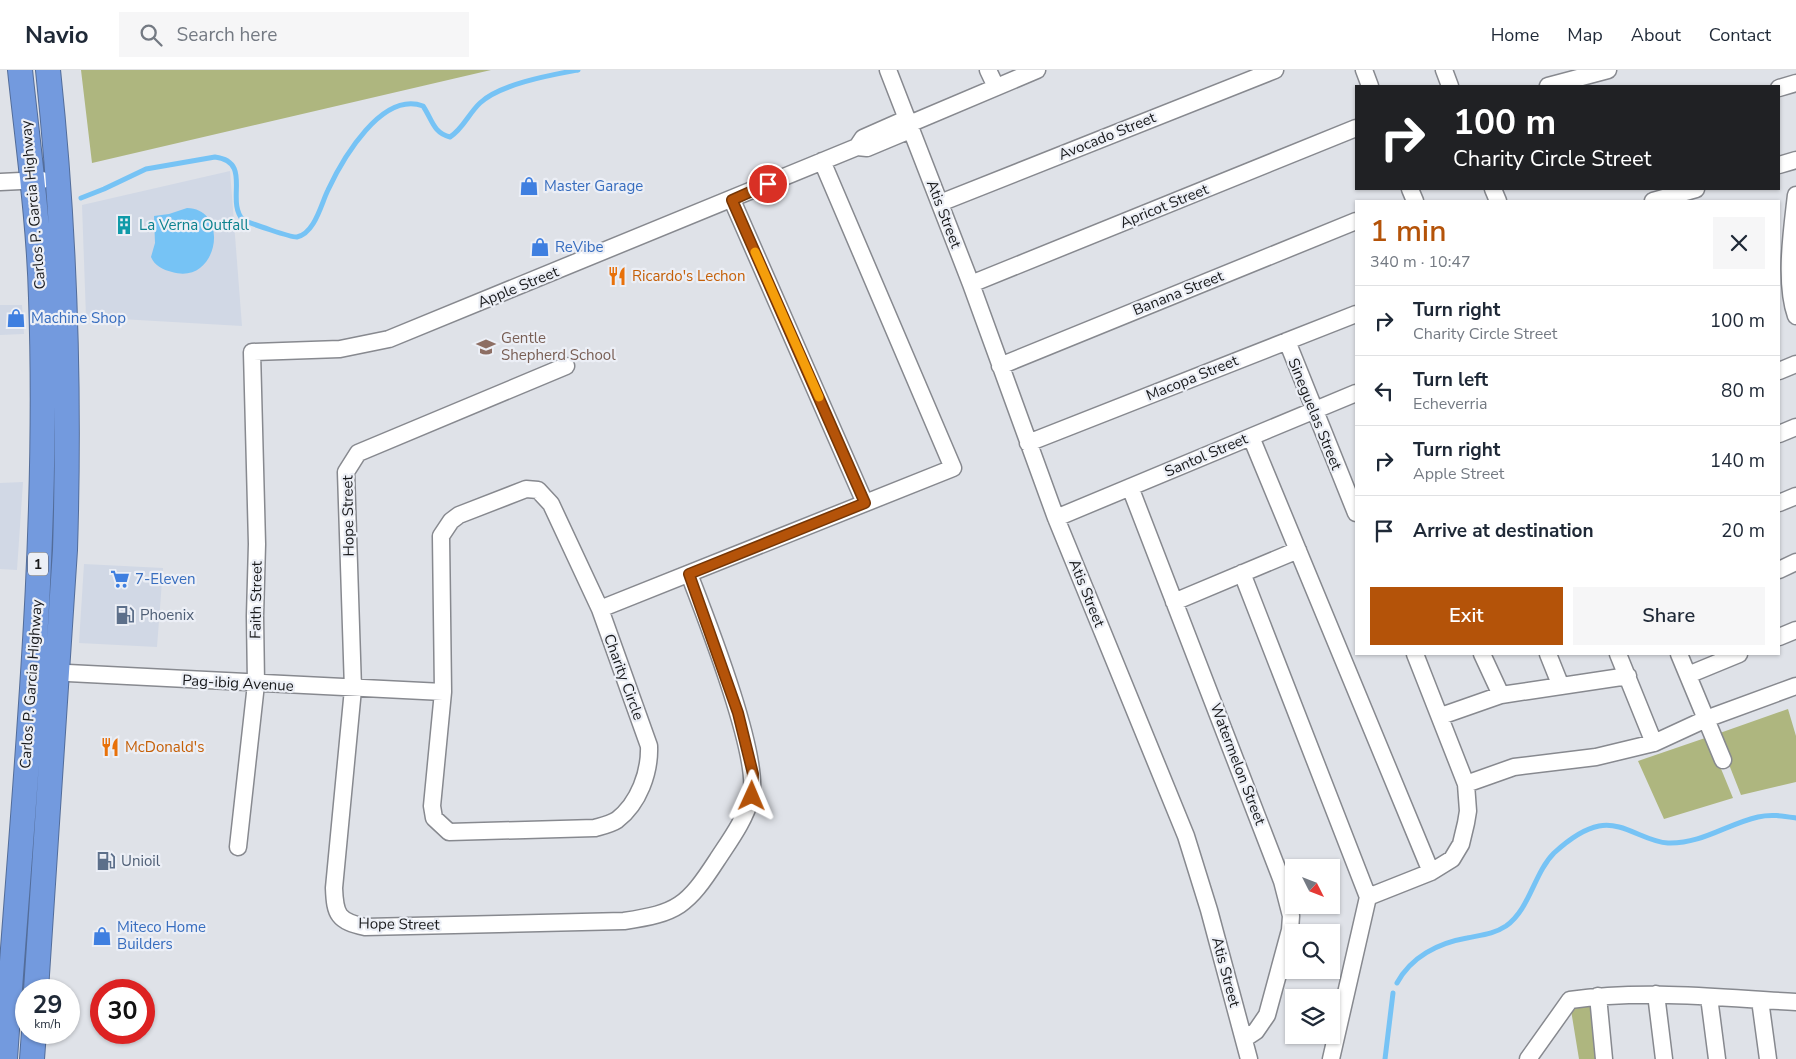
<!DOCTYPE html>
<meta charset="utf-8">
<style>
body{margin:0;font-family:"Nunito Sans",sans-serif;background:#f6f6f7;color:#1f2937;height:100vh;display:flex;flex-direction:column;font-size:19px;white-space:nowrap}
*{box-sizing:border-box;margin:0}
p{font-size:16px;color:#747a83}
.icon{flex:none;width:28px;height:28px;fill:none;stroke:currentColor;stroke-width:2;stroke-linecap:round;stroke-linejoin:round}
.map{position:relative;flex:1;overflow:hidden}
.side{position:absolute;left:1355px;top:130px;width:425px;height:455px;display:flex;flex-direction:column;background:#fff;border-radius:0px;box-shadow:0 1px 4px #0004}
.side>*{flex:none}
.guide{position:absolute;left:1355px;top:15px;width:425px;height:105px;border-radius:0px;box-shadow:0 1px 4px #0004;background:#202124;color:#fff;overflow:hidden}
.needle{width:32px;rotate:132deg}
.controls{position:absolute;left:1285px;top:789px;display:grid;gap:10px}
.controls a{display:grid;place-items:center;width:55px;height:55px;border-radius:0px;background:#fff;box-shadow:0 1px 4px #0004;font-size:25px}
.speed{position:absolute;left:15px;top:909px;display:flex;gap:10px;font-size:25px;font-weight:700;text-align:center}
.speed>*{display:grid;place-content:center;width:65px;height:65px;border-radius:50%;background:#fff;box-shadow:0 1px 4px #0004;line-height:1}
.speed small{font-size:12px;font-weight:400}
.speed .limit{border:8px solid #d22;background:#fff;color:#111}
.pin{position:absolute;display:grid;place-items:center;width:42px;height:42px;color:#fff;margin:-21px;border:2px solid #fff;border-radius:50%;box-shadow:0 1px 5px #0007}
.me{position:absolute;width:55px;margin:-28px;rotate:1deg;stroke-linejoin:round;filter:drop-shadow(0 0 4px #0008)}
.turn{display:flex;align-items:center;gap:18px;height:105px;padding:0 15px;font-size:22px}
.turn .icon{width:65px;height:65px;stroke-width:2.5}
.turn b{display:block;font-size:35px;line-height:42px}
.round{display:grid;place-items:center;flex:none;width:52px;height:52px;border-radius:0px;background:#f6f6f7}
.overview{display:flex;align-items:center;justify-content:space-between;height:85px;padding:0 15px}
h1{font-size:30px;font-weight:600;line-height:38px;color:#b45309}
.action{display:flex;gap:10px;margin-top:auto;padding:10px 15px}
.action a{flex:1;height:58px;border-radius:0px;background:#b45309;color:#fff;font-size:20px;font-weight:600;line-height:58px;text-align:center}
.action a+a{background:#f6f6f7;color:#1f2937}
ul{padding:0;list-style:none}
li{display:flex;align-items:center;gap:15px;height:70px;padding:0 15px;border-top:1px solid #e0e1e3}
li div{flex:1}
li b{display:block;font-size:19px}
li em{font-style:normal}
header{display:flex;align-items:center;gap:30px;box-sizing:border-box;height:70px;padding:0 25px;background:#fff;border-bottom:1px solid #e0e1e3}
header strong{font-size:24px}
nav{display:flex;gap:28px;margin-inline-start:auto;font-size:18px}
.search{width:350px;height:45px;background:#f6f6f7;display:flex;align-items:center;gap:12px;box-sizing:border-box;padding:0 18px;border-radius:0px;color:#747a83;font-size:19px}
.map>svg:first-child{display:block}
.built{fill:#d1d8e5}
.green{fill:#aeb67f}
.water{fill:#76c3f5}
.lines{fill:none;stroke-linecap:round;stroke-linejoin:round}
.stream{stroke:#76c3f5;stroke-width:5}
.minor-casing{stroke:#87898f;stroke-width:19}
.highway-casing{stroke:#536d9a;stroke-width:26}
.minor{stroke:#fff;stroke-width:16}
.highway{stroke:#739ade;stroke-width:24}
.route-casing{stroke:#753606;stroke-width:12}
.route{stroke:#b45309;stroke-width:9}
.slow{stroke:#f59e0b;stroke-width:9}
.labels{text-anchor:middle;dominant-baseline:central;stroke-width:4.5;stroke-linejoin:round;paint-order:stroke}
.shield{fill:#eceff6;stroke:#58595d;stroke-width:1}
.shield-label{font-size:14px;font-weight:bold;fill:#18191b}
.street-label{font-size:15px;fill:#18191b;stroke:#eceff6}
.shop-label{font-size:15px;fill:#366cbe;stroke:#eceff6;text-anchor:start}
.culture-label{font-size:15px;fill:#0d838f;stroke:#eceff6;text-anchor:start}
.food-label{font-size:15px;fill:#c56008;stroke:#eceff6;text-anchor:start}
.education-label{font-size:15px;fill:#785e54;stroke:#eceff6;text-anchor:start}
.service-label{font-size:15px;fill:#4e5e75;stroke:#eceff6;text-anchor:start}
</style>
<header>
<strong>Navio</strong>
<div class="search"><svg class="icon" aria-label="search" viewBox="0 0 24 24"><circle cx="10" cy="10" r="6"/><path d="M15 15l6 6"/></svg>Search here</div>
<nav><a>Home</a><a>Map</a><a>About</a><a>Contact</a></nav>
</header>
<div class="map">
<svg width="1796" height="989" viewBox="0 0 1796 989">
<rect width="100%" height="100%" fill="#dfe2e8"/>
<!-- built -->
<path class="built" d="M230 101 242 256 86 247 82 135Z
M0 235H22L24 264 0 265Z
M23 412 17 500 0 499V413Z
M84 494 163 498 157 577 79 573Z"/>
<!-- green -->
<path class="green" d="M81 0H491L92 93Z
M1788 639 1796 666V712L1741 725 1717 664Z
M1708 667 1733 728 1664 749 1638 691Z
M1595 930 1602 989H1579L1570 934Z"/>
<!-- water -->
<path class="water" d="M187 138C231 139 218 216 172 202 163 200 154 195 151 187L155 173 154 146 169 144Z"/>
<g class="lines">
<!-- stream -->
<path class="stream" d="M81 128 104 119 146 99 215 87C253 92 225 130 243 150 250 153 292 168 297 167 315 163 321 134 328 120 343 88 382 21 423 36 432 49 433 63 450 67 463 59 469 43 480 33 500 14 551 5 578 0
M1397 913C1411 887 1438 873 1467 868 1481 865 1494 864 1506 856 1530 839 1534 803 1554 783 1566 772 1583 759 1599 756 1623 751 1645 772 1668 773 1702 774 1727 754 1758 747 1771 744 1783 746 1796 748
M1385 989 1393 923"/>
<!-- minor casing -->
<g class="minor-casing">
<path id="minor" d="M888 0 971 214 1056 448 1186 766 1209 840 1249 989
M988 0 996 17
M1364 0 1370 16
M1444 0 1450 16
M1548 16 1608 0
M1779 18 1796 13
M857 77 863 68 906 49 914 52
M1779 95 1796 90
M0 112 42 110
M1410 119 1415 131
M1493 119 1498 131
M1796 125C1792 161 1784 211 1796 246
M732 130 865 433
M1653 131 1696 119
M940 133 1275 0
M971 214 1356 58
M1287 271 1356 443
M566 296 358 383 346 402 353 619 334 818C335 845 338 851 365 857L624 851C678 843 687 836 717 790 730 770 745 750 751 727 761 687 706 548 689 504
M1000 296 1356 151
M1779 301 1796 294
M1779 364 1796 357
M1251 367 1431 802
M1028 373 1356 244
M1130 417 1282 811 1291 846 1290 860 1267 945 1256 961 1244 969
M526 419 538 420 551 434 600 539 649 676C650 702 639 733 617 750 611 754 602 756 595 758L449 762 434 748 432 736 443 622 441 466 451 451 459 445Z
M1779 433 1796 426
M1056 448 1356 323
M1779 500 1796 492
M1242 503 1368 827 1331 989
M1174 532 1298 480
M600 539 953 398 822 91
M1779 567 1796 560
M1482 584 1501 625
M1548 584 1560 614
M1618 584 1654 673
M1679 584 1723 690
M48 602 443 622
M1688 605 1739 584
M1441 646 1501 625 1628 606
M1466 714 1514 697 1596 687 1654 673 1706 649 1796 616
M238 777 256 614 255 546 257 474 252 282 340 279 389 269 857 77 867 78 910 60 914 52 1037 0
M1368 827 1431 802 1452 789 1461 774 1466 753 1468 741 1466 714 1415 584
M1656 924 1664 989
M1598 926 1604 989
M1709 927 1717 989
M1760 930 1768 989
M1528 989 1570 930C1645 919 1721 928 1796 932"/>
</g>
<!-- highway casing -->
<g class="highway-casing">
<path id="highway" d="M36 920 65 480C70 320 65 160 48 0
M5 989C22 736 50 482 41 228 39 152 28 76 20 0
M32 989 34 962"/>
</g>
<!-- minor -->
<use href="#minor" class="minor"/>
<!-- highway -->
<use href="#highway" class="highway"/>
</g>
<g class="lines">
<!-- route casing -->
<g class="route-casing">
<path id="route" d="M752 726 753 704 738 643 689 504 865 433 732 130 768 114"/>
</g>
<!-- route -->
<use href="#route" class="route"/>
<!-- slow -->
<path class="slow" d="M755 182 819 327"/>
</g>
<!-- icons -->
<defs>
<g id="shop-bare" transform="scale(1.5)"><path d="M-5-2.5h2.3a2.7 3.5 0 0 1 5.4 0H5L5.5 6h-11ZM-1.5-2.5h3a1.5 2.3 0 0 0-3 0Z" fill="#3f7fe0" stroke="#eceff6" stroke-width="2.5" paint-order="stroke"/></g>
<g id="building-bare" transform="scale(1.5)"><path d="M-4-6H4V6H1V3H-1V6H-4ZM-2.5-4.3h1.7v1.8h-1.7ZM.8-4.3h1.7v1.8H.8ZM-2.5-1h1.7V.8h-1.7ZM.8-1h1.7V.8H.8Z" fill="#0f9aa8" stroke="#eceff6" stroke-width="2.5" paint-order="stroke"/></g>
<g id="restaurant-bare" transform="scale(1.5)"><path d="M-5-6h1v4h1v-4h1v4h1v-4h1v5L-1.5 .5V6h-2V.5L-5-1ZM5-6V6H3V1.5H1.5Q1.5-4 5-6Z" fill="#e8710a" stroke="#eceff6" stroke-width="2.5" paint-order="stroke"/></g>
<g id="school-bare" transform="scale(1.5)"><path d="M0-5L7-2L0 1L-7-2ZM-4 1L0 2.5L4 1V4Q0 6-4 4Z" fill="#8d6e63" stroke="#eceff6" stroke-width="2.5" paint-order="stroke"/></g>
<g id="supermarket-bare" transform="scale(1.5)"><path d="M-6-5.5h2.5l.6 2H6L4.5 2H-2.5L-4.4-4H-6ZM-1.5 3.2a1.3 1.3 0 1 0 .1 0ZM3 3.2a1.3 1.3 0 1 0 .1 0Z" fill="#3f7fe0" stroke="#eceff6" stroke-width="2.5" paint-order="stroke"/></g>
<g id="fuel-bare" transform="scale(1.5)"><path d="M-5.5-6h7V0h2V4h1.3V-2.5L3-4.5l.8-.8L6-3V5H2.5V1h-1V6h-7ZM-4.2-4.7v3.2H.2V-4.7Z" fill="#5c6f8a" stroke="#eceff6" stroke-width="2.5" paint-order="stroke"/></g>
</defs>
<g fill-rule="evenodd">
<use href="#shop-bare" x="529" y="116"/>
<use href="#building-bare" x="124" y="155"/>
<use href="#shop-bare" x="540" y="177"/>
<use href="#restaurant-bare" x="617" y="206"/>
<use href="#shop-bare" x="16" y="248"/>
<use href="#school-bare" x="486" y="277"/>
<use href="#supermarket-bare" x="120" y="509"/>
<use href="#fuel-bare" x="125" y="545"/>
<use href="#restaurant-bare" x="110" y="677"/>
<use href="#fuel-bare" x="106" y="791"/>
<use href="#shop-bare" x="102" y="866"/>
</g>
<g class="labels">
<!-- shield labels -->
<rect class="shield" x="28" y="482.5" width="20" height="23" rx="4"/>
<g class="shield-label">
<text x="38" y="494">1</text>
</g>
<!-- street labels -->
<g class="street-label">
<text transform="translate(1107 66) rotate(-22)">Avocado Street</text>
<text transform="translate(33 135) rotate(-95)">Carlos P. Garcia Highway</text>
<text transform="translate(1164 136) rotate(-22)">Apricot Street</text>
<text transform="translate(944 144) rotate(69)">Atis Street</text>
<text transform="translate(518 217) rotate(-22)">Apple Street</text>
<text transform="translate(1178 223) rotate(-22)">Banana Street</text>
<text transform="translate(1192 308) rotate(-22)">Macopa Street</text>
<text transform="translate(1315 344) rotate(68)">Sineguelas Street</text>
<text transform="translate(1206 385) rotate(-23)">Santol Street</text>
<text transform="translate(348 446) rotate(-91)">Hope Street</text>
<text transform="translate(1087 523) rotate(68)">Atis Street</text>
<text transform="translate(256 530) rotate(-89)">Faith Street</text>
<text transform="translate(624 607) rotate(70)">Charity Circle</text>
<text transform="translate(238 613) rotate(3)">Pag-ibig Avenue</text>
<text transform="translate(31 614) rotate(-86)">Carlos P. Garcia Highway</text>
<text transform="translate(1238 694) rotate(69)">Watermelon Street</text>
<text transform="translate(399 854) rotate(1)">Hope Street</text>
<text transform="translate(1226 902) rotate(75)">Atis Street</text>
</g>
<!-- shop labels -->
<g class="shop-label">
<text x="544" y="116">Master Garage</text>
<text x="555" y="177">ReVibe</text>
<text x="31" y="248">Machine Shop</text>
<text x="135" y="509">7-Eleven</text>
<text x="117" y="857">Miteco Home<tspan x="117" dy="17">Builders</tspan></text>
</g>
<!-- culture labels -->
<g class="culture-label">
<text x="139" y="155">La Verna Outfall</text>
</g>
<!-- food labels -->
<g class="food-label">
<text x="632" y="206">Ricardo's Lechon</text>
<text x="125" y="677">McDonald's</text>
</g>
<!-- education labels -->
<g class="education-label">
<text x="501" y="268">Gentle<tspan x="501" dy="17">Shepherd School</tspan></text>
</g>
<!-- service labels -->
<g class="service-label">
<text x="140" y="545">Phoenix</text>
<text x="121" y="791">Unioil</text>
</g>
</g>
</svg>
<div class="controls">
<a><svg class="needle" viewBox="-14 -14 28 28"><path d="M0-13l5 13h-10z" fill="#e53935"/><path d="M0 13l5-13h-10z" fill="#747a83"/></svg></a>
<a><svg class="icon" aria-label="search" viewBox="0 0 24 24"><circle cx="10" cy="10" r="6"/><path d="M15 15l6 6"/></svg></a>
<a><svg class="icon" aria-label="layers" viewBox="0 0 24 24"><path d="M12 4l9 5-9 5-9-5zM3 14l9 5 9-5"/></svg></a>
</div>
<div class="speed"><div>29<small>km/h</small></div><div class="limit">30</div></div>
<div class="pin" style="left:768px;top:114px;background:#d93025"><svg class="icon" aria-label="arrive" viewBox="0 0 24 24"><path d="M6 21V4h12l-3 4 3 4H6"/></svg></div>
<svg class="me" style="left:752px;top:726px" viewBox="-20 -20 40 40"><path d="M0-17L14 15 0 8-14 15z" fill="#b45309" stroke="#fff" stroke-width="4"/></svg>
<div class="guide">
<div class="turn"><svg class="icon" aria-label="right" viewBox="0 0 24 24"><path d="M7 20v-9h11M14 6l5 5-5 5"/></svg><div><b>100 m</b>Charity Circle Street</div></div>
</div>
<section class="side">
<div class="overview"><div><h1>1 min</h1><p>340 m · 10:47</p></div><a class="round"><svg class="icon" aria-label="close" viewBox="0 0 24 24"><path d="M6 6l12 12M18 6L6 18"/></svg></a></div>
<ul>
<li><svg class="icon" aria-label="right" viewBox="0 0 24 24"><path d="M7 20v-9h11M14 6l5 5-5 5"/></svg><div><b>Turn right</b><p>Charity Circle Street</p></div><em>100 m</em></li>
<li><svg class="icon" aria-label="left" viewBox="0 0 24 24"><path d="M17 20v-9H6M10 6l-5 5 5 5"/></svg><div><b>Turn left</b><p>Echeverria</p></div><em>80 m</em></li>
<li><svg class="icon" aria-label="right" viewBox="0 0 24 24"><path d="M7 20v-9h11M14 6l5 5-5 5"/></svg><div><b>Turn right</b><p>Apple Street</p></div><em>140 m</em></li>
<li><svg class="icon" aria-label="arrive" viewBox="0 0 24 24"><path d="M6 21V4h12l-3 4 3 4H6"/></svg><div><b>Arrive at destination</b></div><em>20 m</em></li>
</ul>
<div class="action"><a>Exit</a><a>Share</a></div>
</section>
</div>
